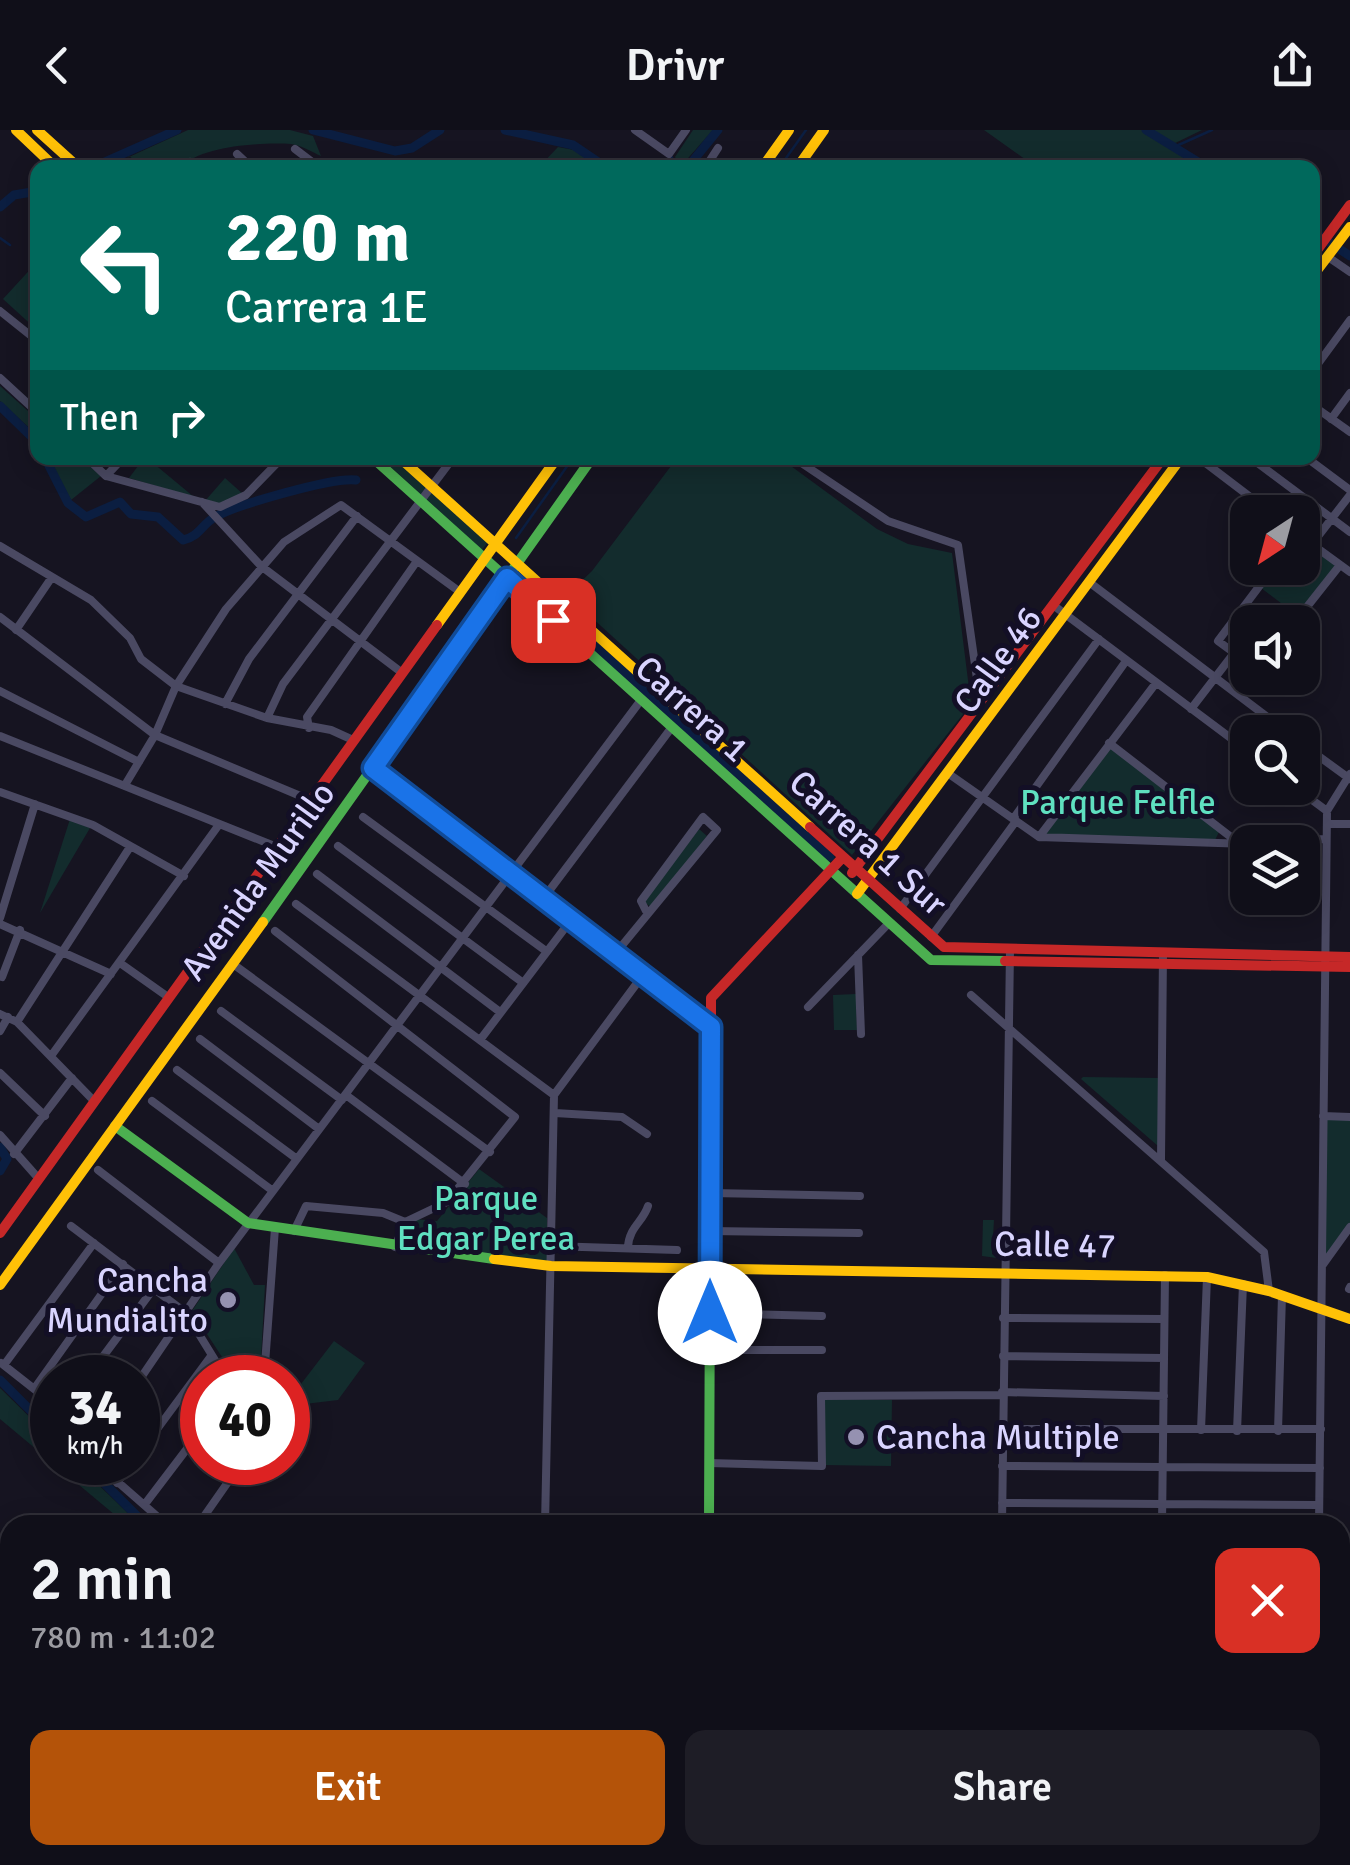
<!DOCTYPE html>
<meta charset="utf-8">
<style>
body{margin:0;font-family:Signika,sans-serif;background:#1e1d26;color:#f1f3f6;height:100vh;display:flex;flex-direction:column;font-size:38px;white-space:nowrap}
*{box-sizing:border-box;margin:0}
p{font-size:32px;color:#9c9ca2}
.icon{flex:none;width:55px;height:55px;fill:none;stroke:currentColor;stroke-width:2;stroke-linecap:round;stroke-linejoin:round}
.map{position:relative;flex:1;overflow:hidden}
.drawer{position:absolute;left:0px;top:1385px;width:1350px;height:350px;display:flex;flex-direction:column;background:#100f19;border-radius:30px 30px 0 0;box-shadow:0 5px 25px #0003,0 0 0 2px #302f38}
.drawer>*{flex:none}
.banner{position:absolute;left:30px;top:30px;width:1290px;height:305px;border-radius:20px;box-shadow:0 5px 25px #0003,0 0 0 2px #302f38;background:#00695c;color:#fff;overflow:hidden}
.needle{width:65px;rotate:216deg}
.controls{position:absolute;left:1230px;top:365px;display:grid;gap:20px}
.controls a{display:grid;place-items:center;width:90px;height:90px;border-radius:20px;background:#100f19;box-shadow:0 5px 25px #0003,0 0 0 2px #302f38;font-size:50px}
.speed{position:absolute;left:30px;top:1225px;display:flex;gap:20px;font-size:50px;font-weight:700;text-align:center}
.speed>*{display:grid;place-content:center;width:130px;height:130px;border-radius:50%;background:#100f19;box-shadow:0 5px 25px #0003,0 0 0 2px #302f38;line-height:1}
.speed small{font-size:25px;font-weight:400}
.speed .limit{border:15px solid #d22;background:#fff;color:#111}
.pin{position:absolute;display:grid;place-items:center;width:85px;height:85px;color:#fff;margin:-42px;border-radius:20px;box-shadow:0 5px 15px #0006}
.me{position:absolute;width:110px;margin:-55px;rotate:0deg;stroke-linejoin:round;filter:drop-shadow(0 0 8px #0008)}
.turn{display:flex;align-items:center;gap:35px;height:210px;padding:0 30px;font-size:45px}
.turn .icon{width:130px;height:130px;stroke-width:2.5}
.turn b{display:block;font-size:70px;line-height:85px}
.then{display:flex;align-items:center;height:95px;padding:0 30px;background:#0003;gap:20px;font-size:38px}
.round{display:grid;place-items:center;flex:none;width:105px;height:105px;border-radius:20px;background:#1e1d26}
.head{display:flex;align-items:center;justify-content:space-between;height:170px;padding:0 30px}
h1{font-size:60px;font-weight:600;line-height:75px}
.action{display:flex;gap:20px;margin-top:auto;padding:20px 30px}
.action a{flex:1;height:115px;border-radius:20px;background:#b45309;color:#fff;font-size:40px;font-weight:600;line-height:115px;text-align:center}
.action a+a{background:#1e1d26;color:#f1f3f6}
header{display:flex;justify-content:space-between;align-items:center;height:130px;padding:0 30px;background:#100f19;font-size:45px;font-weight:600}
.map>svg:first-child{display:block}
.green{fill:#132c2d}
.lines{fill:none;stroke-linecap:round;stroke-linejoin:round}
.stream{stroke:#0b1e41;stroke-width:2.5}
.canal{stroke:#0b1e41;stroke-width:9}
.street{stroke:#4a4962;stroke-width:8}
.fast{stroke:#4caf50;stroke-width:10}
.slow{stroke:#ffc107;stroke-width:10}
.jam{stroke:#c62828;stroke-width:10}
.route-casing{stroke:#114b97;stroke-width:25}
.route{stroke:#1a73e8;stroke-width:18}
.poi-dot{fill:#9591b1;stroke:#130f26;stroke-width:4}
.labels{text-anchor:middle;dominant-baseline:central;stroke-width:10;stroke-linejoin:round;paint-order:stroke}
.street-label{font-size:35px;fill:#d9d4ff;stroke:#130f26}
.park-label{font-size:35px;fill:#5fe0c0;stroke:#130f26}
.poi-label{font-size:35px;fill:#d9d4ff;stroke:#130f26;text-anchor:end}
</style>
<header><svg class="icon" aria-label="back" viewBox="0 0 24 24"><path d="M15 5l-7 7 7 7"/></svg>Drivr<svg class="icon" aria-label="share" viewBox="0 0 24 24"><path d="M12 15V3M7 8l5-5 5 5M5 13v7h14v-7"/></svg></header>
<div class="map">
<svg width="1350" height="1735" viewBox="0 0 1350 1735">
<rect width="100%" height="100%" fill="#161421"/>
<!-- green -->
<path class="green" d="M188 0H290L313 6 321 26C312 22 301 15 291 14 262 12 200 16 181 37H143L129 26 120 37 105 38Z
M693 0H713L681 36 675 27Z
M984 0H1202L1167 17 1201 37H1036Z
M558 17 574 20 603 37H539Z
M37 132V200L3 169Z
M0 256 37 289V305L0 271Z
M49 328H80L101 346 71 370Z
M144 328H147L194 367 129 348Z
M381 328H395L488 412 482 420Z
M677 328H780L877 399 908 414 952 423 971 574 852 725 567 465 592 441Z
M225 348 243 364 220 374 205 371Z
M1303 410 1336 436 1298 486 1261 458 1276 438H1302Z
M1108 616 1220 700 1213 714 1041 706Z
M70 689 90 698 40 783Z
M699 699 707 706 651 777 644 772Z
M856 864 857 900H834L833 865Z
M1083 947 1160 948 1158 1016 1081 949Z
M1326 988 1350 989V1097L1322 1135Z
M479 1039 547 1088V1132L405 1113 406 1094 415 1089 437 1091Z
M983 1090H994L992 1124 997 1128 982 1126Z
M234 1118 254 1155H265L260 1247H235L192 1181Z
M334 1211 365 1233 338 1270 288 1276V1248L275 1247 274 1237 301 1254Z
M0 1258 52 1309V1332L76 1333 140 1395H127L0 1289Z
M825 1269 892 1270 891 1336 824 1335Z"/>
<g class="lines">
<!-- stream -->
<path class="stream" d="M1174 17 1212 0
M670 25 679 38
M779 38 806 0
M0 108 10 115
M516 408 573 328"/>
<!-- canal -->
<path class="canal" d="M313 0 395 21 412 18 440 0
M505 0 573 15 607 38
M1146 0 1208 38
M91 38 177 0
M687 38 718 0
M0 77 14 65 38 61
M1312 101 1350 126
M0 276 38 313
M45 328 68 373 86 387 120 372 131 384 158 387 183 410C199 407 202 394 215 387 236 375 333 347 356 350
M520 448 830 727
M0 1017 7 1029 0 1041
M0 1250 52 1302
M83 1332 146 1395
M325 1725 327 1735"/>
<!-- street -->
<path class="street" d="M635 0 669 24 686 0
M295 19 320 38
M237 24 252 38
M190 32 197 38
M705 38 718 18
M1328 127 1350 142
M0 181 35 209
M1312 242 1350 190
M0 248 38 283
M1312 275 1350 302
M1331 289 1350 263
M87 328 106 346 220 377 246 365 282 328
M794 328 888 391 958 415 980 570
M1199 328 1270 382
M1251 328 1350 402
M1307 328 1350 360
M106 346 123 328
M202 372 261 436 401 542
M1302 407 1350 442
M1312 414 1350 365
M0 416 91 470 130 508 141 529 176 556 267 588 331 600 353 610
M1089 452 1287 602
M1053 475 1248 621
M0 487 155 605 310 670
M1295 492 1340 435
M16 500 52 447
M1248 533 1218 511 1273 438
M0 561 139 632
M225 574 249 529 357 386
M1191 579 1234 523
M267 588 283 554 453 328
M309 598 307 587 417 431
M0 606 277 717
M1109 613 1240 714
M1302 614 1350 649
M373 639 711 897
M949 644 1039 707 1248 714
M125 655 155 605 176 556 226 479 284 412 341 375 460 462
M1296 658 1327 681
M0 662 93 695 184 746
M363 687 546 821
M1013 689 1126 531
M1327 694H1350
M1039 707 1156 553
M1272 712 1326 709
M338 716 522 852
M317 744 500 882
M543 769 672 597
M296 774 554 965
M900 779 1099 509
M0 788 35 674
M0 794 111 844
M275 801 515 987 447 1072 405 1092 395 1117
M931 807 1016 691
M615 824 717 700 703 687 641 771 646 781
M858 825 861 904
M120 833 168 867
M233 834 490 1022
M2 847 20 800
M971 865 1264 1122 1269 1161
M808 877 889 793
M221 881 342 970
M0 884 17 892 94 971
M17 892 130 717
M0 901 8 887
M200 909 319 999
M480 910 571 790
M51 926 218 696
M177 940 297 1029
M0 943 45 986
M346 965 465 1054
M554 965 643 845
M152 971 273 1061
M555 983 622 987 647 1004
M1323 986 1350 987
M0 1005 39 1049
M14 1024 72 948
M1161 1030 1163 823
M98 1040 219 1133
M711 1063 860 1066
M71 1096 186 1183 226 1248
M294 1101 306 1076 383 1083 405 1092
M710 1101 859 1103
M551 1116 677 1120
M628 1117C629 1097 643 1092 648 1076
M1322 1136 1350 1097
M1349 1159 1350 1157
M711 1183 822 1186
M1003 1188 1164 1189
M710 1220H822
M1003 1226 1164 1228
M1 1233 52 1273
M4 1235 94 1113
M87 1248 154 1158
M264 1248 275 1098
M138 1252 219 1133 641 570
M34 1259 123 1134
M1002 1262 1164 1266
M1002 1299H1321
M1201 1300 1207 1147
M1237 1301 1243 1154
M1278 1301 1282 1165
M138 1325 211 1226
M95 1332 167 1395
M709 1333 822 1336 821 1266 1002 1265
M1002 1336 1320 1338
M117 1353 132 1332
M1002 1373 1319 1375
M145 1374 202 1299
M198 1395 242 1332
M545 1395 554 965
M1002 1395 1010 820
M1162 1395 1165 1145
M1319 1395 1327 681 1350 644
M1340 1500 1350 1501
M0 1573 10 1558
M1340 1628 1350 1651
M1340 1670 1350 1665
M0 1683 10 1667
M270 1725 278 1735
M369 1725 375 1735
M462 1725 471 1735
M506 1725 512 1735
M800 1725 808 1735
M886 1725 894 1735
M974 1725 981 1735
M1034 1725 1037 1735
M1311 1725 1316 1735
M43 1735 49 1725
M170 1735 200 1725
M476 1735 489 1725
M694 1735 708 1725
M811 1735 826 1725
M936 1735 950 1725
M1099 1735 1115 1725
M1212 1735 1230 1725
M1345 1735 1350 1733"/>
<!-- fast -->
<path class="fast" d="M373 328 931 830 1005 831
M263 792 592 328
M115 996 248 1093 494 1129
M709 1395 711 885
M0 1501 10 1508"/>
<!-- slow -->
<path class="slow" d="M16 0 56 38
M37 0 79 38
M762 38 789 0
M797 38 824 0
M1312 147 1350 97
M400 328 810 697
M437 495 557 328
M857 764 1181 328
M494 1129 551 1136 1207 1147 1269 1161 1350 1189
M0 1155 263 792
M1340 1424H1350
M0 1516 10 1523"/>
<!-- jam -->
<path class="jam" d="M1312 127 1350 75
M810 697 944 817 1350 827
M852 743 1163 328
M1005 831 1350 837
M711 885V868L843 727
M0 1103 437 495"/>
</g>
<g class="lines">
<!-- route casing -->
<g class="route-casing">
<path id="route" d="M553 490 507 448 373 638 711 897 710 1183"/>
</g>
<!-- route -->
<use href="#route" class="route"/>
</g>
<!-- markers -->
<g class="poi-dot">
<circle cx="228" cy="1170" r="10"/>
<circle cx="856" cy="1307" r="10"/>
</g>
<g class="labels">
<!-- street labels -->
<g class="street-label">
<text transform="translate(998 530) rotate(-54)">Calle 46</text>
<text transform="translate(692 579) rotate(42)">Carrera 1</text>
<text transform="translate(868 713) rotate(42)">Carrera 1 Sur</text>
<text transform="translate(258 751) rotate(-54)">Avenida Murillo</text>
<text transform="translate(1055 1115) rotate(1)">Calle 47</text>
</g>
<!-- park labels -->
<g class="park-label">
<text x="1118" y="672">Parque Felfle</text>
<text x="486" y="1068">Parque<tspan x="486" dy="40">Edgar Perea</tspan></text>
</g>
<!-- poi labels -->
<g class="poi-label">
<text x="208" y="1150">Cancha<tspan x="208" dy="40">Mundialito</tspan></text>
<text x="876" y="1307" text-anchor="start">Cancha Multiple</text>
</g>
</g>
</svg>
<div class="controls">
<a><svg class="needle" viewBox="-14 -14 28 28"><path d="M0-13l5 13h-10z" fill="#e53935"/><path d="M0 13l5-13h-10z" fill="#9c9ca2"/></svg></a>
<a><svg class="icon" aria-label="sound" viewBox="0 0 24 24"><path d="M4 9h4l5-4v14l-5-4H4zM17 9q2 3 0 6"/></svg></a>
<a><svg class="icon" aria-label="search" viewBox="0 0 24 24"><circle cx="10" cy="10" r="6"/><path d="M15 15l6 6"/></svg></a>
<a><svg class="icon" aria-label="layers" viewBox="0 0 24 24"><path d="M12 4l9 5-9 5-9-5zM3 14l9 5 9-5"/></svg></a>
</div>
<div class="speed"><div>34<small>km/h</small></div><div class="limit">40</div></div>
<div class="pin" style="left:553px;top:490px;background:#d93025"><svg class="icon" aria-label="arrive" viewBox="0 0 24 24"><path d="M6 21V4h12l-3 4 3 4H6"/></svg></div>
<svg class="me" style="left:710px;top:1183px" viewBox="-20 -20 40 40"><circle r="19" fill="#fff"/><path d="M0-13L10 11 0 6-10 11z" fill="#1a73e8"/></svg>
<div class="banner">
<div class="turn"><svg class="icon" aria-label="left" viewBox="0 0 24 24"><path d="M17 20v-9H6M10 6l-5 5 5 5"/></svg><div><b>220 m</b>Carrera 1E</div></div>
<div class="then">Then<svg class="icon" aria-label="right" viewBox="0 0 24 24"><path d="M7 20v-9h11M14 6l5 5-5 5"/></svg></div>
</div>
<section class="drawer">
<div class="head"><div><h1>2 min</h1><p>780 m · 11:02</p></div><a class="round" style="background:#d93025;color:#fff"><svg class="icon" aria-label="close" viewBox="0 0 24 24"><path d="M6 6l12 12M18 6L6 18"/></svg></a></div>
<div class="action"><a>Exit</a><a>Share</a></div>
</section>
</div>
